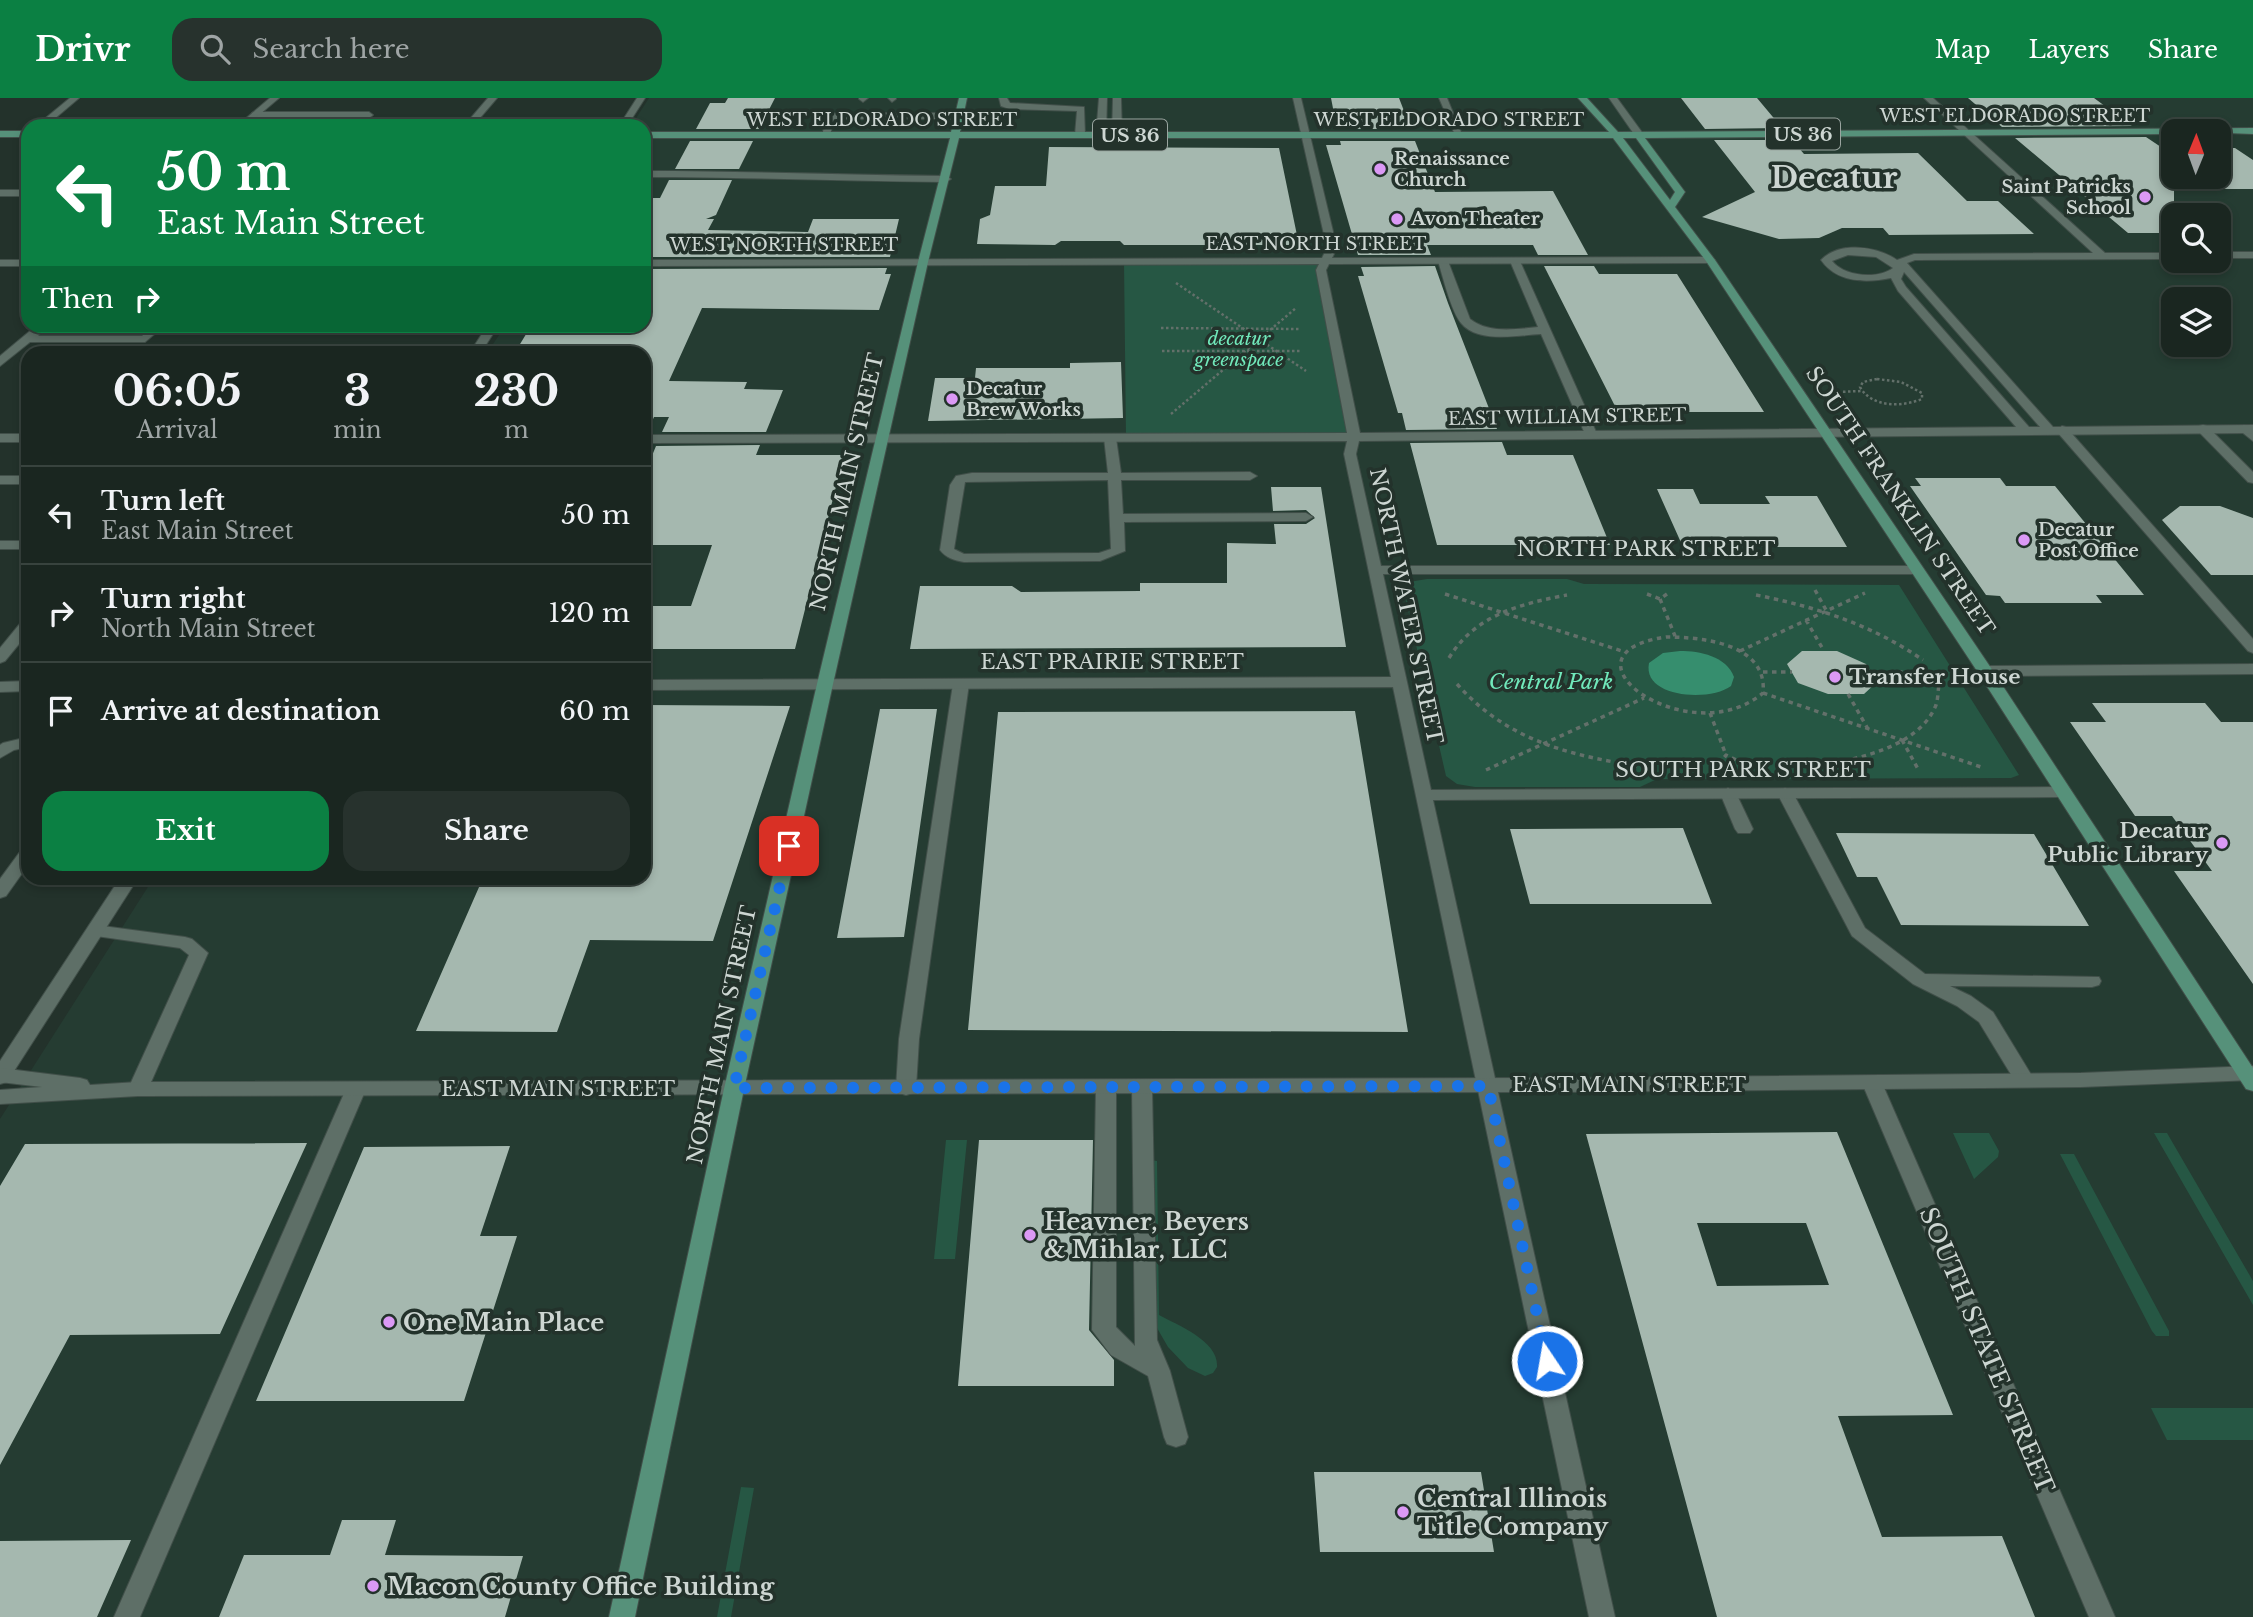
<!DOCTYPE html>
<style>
body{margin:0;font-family:"Libre Baskerville",serif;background:#27322d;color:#f1f3f6;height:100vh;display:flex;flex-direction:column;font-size:26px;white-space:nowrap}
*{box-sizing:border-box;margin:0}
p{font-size:23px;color:#9fa5a5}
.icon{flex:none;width:38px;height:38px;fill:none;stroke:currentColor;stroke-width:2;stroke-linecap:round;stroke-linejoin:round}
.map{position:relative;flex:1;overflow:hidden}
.drawer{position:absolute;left:21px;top:248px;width:630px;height:539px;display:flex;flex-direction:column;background:#1a2620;border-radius:21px;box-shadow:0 4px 10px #0003,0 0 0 2px #38433e}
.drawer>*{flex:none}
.top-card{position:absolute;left:21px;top:21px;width:630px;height:214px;border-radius:21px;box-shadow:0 4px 10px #0003,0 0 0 2px #38433e;background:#0b8043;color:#fff;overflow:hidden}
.needle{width:46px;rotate:1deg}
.fabs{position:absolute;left:2161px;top:21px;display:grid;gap:14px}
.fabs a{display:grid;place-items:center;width:70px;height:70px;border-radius:14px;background:#1a2620;box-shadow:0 4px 10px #0003,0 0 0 2px #38433e;font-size:35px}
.pin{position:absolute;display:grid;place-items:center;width:60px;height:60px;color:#fff;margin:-30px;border-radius:14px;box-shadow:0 4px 10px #0006}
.me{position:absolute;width:77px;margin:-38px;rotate:348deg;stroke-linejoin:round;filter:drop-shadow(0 0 5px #0008)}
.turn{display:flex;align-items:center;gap:24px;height:147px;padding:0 21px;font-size:32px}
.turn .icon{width:91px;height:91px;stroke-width:2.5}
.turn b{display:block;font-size:49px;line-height:60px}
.then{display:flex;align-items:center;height:66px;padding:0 21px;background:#0003;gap:14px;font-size:26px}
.eta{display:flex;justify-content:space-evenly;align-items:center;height:119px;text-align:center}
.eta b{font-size:42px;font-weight:800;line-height:49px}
.cta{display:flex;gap:14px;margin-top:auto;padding:14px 21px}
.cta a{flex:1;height:80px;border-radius:21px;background:#0b8043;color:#fff;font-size:28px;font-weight:800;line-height:80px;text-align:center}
.cta a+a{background:#27322d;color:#f1f3f6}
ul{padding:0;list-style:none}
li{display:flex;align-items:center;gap:21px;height:98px;padding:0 21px;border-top:2px solid #38433e}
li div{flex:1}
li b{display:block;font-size:26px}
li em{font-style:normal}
header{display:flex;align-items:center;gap:42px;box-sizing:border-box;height:98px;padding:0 35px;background:#0b8043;color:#fff}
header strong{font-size:33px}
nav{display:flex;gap:38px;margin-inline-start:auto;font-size:24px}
.search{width:490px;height:63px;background:#27322d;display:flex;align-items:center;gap:18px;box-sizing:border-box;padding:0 24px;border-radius:21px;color:#9fa5a5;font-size:26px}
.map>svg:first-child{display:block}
.built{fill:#253c32;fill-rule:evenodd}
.green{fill:#265744}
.water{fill:#368e6e}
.building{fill:#a5b8af;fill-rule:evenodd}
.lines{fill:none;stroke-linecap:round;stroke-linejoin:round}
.lane-casing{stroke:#414f49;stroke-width:2}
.street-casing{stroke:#414f49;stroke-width:2}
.secondary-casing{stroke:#414f49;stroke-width:2}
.primary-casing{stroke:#414f49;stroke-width:2}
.path-far1{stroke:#63706a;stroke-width:2.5;stroke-dasharray:2.5 2.5;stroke-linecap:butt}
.path{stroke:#63706a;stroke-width:3.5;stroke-dasharray:4.5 4.5;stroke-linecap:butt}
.lane{fill:#5e6f67;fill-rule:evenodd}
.street{fill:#5e6f67;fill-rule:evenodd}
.secondary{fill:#5e6f67;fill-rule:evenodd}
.primary{fill:#56917a;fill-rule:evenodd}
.route{stroke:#1a73e8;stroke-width:12;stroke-dasharray:0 21.6}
.poi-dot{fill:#db99f5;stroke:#23322b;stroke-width:2.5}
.labels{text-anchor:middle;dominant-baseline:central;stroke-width:7;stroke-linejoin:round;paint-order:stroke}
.far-street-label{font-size:18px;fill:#cdd6d2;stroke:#23322b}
.far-poi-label{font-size:18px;font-weight:bold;fill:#cdd6d2;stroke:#23322b;text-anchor:start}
.far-park-label{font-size:18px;font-style:italic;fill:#71e9bb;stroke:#23322b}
.shield{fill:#23322b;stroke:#9aa5a0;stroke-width:2}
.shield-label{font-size:19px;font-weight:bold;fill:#cdd6d2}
.street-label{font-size:21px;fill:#cdd6d2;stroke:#23322b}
.poi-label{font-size:21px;font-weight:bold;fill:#cdd6d2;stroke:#23322b;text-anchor:start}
.park-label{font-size:21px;font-style:italic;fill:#71e9bb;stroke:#23322b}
.near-poi-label{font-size:24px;font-weight:bold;fill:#cdd6d2;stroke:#23322b;text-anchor:start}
.near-street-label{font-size:24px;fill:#cdd6d2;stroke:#23322b}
.far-town-label{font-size:30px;font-weight:bold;fill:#cdd6d2;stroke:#23322b}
</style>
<header>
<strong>Drivr</strong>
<div class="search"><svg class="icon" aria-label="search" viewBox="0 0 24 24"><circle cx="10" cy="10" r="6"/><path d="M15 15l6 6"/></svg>Search here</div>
<nav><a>Map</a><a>Layers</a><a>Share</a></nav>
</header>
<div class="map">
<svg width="2253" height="1519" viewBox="0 0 2253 1519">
<rect width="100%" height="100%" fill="#23322b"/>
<!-- built -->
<path class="built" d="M649 0H2253V1519H0V1021L153 781 644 780V256L487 255 505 228H644V28H631ZM2174 33H2219V79H2174ZM2174 117H2219V163H2174ZM2174 201H2219V247H2174Z"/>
<!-- green -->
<path class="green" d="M1325 163 1321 172 1354 339 1126 340 1124 164Z
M1427 481H1567L1584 486 1899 487 2019 677 2011 680 1657 681 1640 689H1475L1457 686 1446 678 1403 490 1409 484Z
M1953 1035H1989L1999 1053 1998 1059 1974 1081Z
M2154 1035H2167L2253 1183V1207Z
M946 1042H967L955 1161H934Z
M2060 1056H2074L2169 1233V1238H2156L2152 1233Z
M1150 1062 1157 1063 1159 1217C1179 1228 1219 1243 1217 1269L1213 1275 1205 1278 1188 1270 1168 1249 1153 1223Z
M2151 1310H2253V1342H2167Z
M741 1389 754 1390 731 1519H717Z"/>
<!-- water -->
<path class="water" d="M1680 553C1700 553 1726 558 1734 579L1731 588C1710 604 1642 600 1649 565L1663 555Z"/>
<!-- building -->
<path class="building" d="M728 0H775L759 31H696L710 5H725Z
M1331 0H1399L1411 31H1337Z
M1681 0H1757L1782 30 1705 31Z
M1968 0H2094L2132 28 2002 29Z
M2146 39 2161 49H2174V79H2219V50H2235L2253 62V91H2174V135H2128L2015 40Z
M1714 42H1792L1804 56 1918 55 1967 103H1998L2034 136 1889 137 1883 130H1842L1819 140 1779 141 1702 119 1755 94Z
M690 43H753L739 71H675Z
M1340 43H1415L1435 94 1553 93 1588 157H1538L1533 147H1427L1431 157H1358L1326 47H1341Z
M1049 49 1279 50 1299 147H1124L1120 143H1061L1055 147 977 146 980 121 990 117 995 88H1046Z
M669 82H732L716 117 706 121H714L708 132 808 134 813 121H899L890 159H644V100H660Z
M1435 168 1448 205 1497 331 1406 332 1402 315H1398L1358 178H1364L1361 169Z
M1544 168H1594L1599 176H1677L1764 314H1618Z
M887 170 885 176H891L879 212 702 210 669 283 747 284 744 291 783 292 766 334H662L669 319H654L647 334H644V256H514L531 228H644V171Z
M1121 264 1123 320 928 323 935 280H975L976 270H1070V265Z
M1502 344 1507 357H1573L1610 447H1437L1410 345Z
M760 347 756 357H844L795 551H644V508H691L712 447H644V377L656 348Z
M1915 380H2000L2006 388H2055L2144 497H2096L2102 505H2005L2000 498 1986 497 1910 388H1921Z
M1271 389H1321L1346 549 910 551 920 488H1012L1021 494 1140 493V485H1227V445L1276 446 1274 426H1306L1315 420 1306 412 1273 413Z
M1657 391H1693L1700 406H1770L1765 398H1817L1847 449H1683Z
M2180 408H2220L2253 420V477H2211L2162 422Z
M1802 553H1837L1866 566 1877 584 1864 596H1828L1798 585 1787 566Z
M2092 605H2205L2221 624H2253V886L2174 773H2212L2172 718H2135L2070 624H2106Z
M644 607 790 608 713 843 590 842 557 934 416 933 483 780H644Z
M880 611H937L904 839 837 840Z
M1355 613 1408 934 968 932 998 614Z
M1683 730 1712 806H1530L1510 731Z
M1836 735 2034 736 2089 828 1901 827 1877 779H1857Z
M1837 1034 1953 1317 1838 1318 1882 1439 2002 1438 2035 1519H1717L1586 1036ZM1697 1125H1806L1829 1187 1717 1188Z
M979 1042H1093L1089 1232 1114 1262V1288H958Z
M307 1045 220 1236 70 1237 0 1367V1088L25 1046Z
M510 1048 480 1138H517L464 1303H256L364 1049Z
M1314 1374H1481L1494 1454H1320Z
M342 1422H396L385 1457 523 1458 505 1519H219L244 1457H330Z
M131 1442 97 1519H0V1443Z"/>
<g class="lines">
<!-- lane casing -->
<g class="lane-casing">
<path id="lane" d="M70 0H79L46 28H36Z
M488 0H497L473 28H464Z
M868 0 863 4 859 1V0Z
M888 0H896V1L892 4Z
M999 0H1007L1010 5 1084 9 1085 37 1080 40 1075 37 1077 13 1009 11 1001 8Z
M1099 0H1107L1106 37 1101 40 1096 37Z
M1113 0H1121L1122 37 1117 40 1112 37Z
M1439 0H1447L1463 39 1455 37Z
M255 14H369L373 17 369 20 252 19V15Z
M830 15H959L963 18 959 21H834L830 37 822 39 826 18Z
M644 73C745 73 845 77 946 78L951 81 946 84C845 83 745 79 644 79Z
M0 92H28V98H0Z
M1439 161 1448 163 1470 221C1489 236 1516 231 1538 229L1510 163 1519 161 1597 336 1595 339H1587L1585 336 1541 236C1519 237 1478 246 1461 225 1451 213 1443 179 1438 163Z
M36 228H48L38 238H142L152 228H164L145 244H30L0 268V258Z
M2203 327 2207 328 2253 374V385L2248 384 2199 334V328Z
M2244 327 2253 332V343L2238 331Z
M2062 328 2066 329 2253 541V555L2248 553 2058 335 2056 332Z
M1110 336 1116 340 1121 375 1250 374 1257 378 1250 382H1121L1123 416 1306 415 1313 419 1306 423 1124 424 1125 453 1100 463 964 464C954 462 946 460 940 452L950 387 956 378 972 375H1108L1104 340ZM1108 382 1111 451 1099 455 964 456 954 451 965 384Z
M0 378H28V386H0Z
M0 443H28V451H0Z
M28 521V535L5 563 0 565V550L23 522Z
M961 581 969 586 919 941 916 990 913 995 906 997 899 995 896 990 899 941 953 586Z
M28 639V649L14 652 0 660V647L3 645Z
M1728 690 1736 695 1753 731 1750 735H1738L1735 731 1720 695Z
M1785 690 1793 695 1865 830 1925 876 2099 879 2101 883 2099 887 2092 889 1950 888 1971 898 1993 914 2035 983 2032 988H2018L1979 924 1957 908 1913 886 1852 838 1777 695Z
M28 750V767L6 798 0 800V781L22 751Z
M95 827 185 839 192 841 208 855 148 991 145 996 138 998 131 996 128 991 189 857 180 850 89 837 86 833Z
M1106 982 1113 984 1116 989V1229L1135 1248 1132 989 1135 984H1149L1152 989 1157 1242 1170 1273 1188 1339 1185 1346 1176 1349 1167 1346 1164 1339 1148 1278 1111 1257 1092 1232 1096 989 1099 984Z
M356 984 363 986 366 991 140 1519H114L346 991 349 986Z"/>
</g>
<!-- street casing -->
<g class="street-casing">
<path id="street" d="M270 0H279L246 28H237Z
M637 0H645L627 28H619Z
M1293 0H1301L1337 150 1332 160 1710 159 1715 162 1710 165 1329 166 1326 172 1360 335 2016 329 1898 193 1891 180C1866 185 1837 185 1821 162 1839 143 1877 148 1897 162L1914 156 2093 155 1924 0H1933L2105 155H2174V161L1915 162 1907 165 2053 329 2253 327V335L1359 343 1356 356 1381 468H1917L1924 472 1917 476H1383L1431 692 2062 689 2070 694 2062 699 1433 702 1615 1519H1589L1393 589 644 592V582L1391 579 1344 356 1347 343 644 345V337L1347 335 1316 172 1319 166 644 168V162L1322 160 1327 150ZM1848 157 1876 159 1893 170C1877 182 1844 178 1832 163ZM1904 174 2040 329H2029L1906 189 1901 181Z
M1609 0H1617L1644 37 1642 39H1636Z
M2219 154H2253V160H2219Z
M0 162H28V168H0Z
M487 228H498L480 256H469Z
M0 336H28V344H0Z
M28 583V593L0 594V584Z
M120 780H138L7 984 0 986V963Z
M1872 978 1879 980 1882 985 2115 1519H2089L1862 985 1865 980Z"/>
</g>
<!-- secondary casing -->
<g class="secondary-casing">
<path id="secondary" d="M2253 566V576L1985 578 1977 573 1985 568Z
M2253 968V982L2081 989 1562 994 138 998 0 1006V992L42 989 0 984V970L80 980 87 982 90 987 138 984 1562 980 2081 975Z"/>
</g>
<!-- primary casing -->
<g class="primary-casing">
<path id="primary" d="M959 0H967L960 34H1609L1578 0H1587L1618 34 2253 30V36L2174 33V36L1645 40 1685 94 1675 109 1715 162 1993 573 2253 970V993L2246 991 1977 573 1706 163 1613 40H959L928 164 833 586 744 991 635 1519H609L724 991 817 586 918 164 950 40H644V34H951ZM1623 40H1636L1675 94 1670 102Z
M0 33H28V39H0Z"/>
</g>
<!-- path-far1 -->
<path class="path-far1" d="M1176 185 1306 273
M1161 230 1299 231
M1162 253H1302
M1877 281 1901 284 1922 295V301C1902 309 1872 310 1860 289L1863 284Z
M1838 294 1861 293
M1171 316 1296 210"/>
<!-- path -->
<path class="path" d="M1815 492 1826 512
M1445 496 1625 554
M1647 496 1660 501 1667 496
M1756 497C1817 509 1872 527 1923 562
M1660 501 1675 538
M1806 522 1824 553
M1666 539C1703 539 1768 546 1763 595 1689 657 1548 556 1666 539Z
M1740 553 1865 495
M1449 560C1475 517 1520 506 1567 497
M1763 574H1792
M1871 574H1931
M1457 586C1509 645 1576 659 1651 670
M1763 595 1984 670
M1848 596 1868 631
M1710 615 1726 657
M1902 642 1918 671
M1809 670C1850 662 1918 652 1936 607 1938 601 1938 593 1939 586
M1486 672 1644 600
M1713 673 1726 657 1753 670"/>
<!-- lane -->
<use href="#lane" class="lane"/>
<!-- street -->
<use href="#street" class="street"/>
<!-- secondary -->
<use href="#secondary" class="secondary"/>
<!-- primary -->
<use href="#primary" class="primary"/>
</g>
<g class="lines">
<!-- route -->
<path class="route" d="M789 748 734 990 1488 988 1547 1263"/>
</g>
<!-- markers -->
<g class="poi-dot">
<circle cx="1380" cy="71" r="7"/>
<circle cx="2145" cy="99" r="7"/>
<circle cx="1397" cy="121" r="7"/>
<circle cx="952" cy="301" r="7"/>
<circle cx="2024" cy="442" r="7"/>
<circle cx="1835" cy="579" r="7"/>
<circle cx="2222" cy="745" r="7"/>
<circle cx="1030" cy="1137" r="7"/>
<circle cx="389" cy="1224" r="7"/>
<circle cx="1403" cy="1414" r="7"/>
<circle cx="373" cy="1488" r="7"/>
</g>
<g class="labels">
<!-- far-street labels -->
<g class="far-street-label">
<text x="2015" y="18">WEST ELDORADO STREET</text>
<text x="882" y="22">WEST ELDORADO STREET</text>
<text x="1449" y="22">WEST ELDORADO STREET</text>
<text x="1316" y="146">EAST NORTH STREET</text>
<text x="784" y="147">WEST NORTH STREET</text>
<text transform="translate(1567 319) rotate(-1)">EAST WILLIAM STREET</text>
</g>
<!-- far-poi labels -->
<g class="far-poi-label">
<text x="1394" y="61">Renaissance<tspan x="1394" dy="21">Church</tspan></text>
<text x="2131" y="89" text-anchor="end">Saint Patricks<tspan x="2131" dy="21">School</tspan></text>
<text x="1411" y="121">Avon Theater</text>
<text x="966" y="291">Decatur<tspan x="966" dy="21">Brew Works</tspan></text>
<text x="2038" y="432">Decatur<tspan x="2038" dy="21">Post Office</tspan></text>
</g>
<!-- far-park labels -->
<g class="far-park-label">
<text x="1239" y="241">decatur<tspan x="1239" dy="21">greenspace</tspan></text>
</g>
<!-- shield labels -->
<g class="shield">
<rect x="1766" y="20.5" width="74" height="31" rx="5"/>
<rect x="1093" y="21.5" width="74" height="31" rx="5"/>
</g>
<g class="shield-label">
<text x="1803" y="36">US 36</text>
<text x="1130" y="37">US 36</text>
</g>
<!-- street labels -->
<g class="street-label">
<text transform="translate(847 384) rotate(-77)">NORTH MAIN STREET</text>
<text transform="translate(1900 403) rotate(56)">SOUTH FRANKLIN STREET</text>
<text x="1646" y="451">NORTH PARK STREET</text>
<text transform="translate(1406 508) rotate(78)">NORTH WATER STREET</text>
<text x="1112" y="564">EAST PRAIRIE STREET</text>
<text x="1743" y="672">SOUTH PARK STREET</text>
<text transform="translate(722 937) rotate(-78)">NORTH MAIN STREET</text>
<text x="1629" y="987">EAST MAIN STREET</text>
<text x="558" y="991">EAST MAIN STREET</text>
</g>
<!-- poi labels -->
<g class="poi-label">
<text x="1849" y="579">Transfer House</text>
<text x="2208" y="733" text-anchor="end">Decatur<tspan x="2208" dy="24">Public Library</tspan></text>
</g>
<!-- park labels -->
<g class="park-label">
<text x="1551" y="584">Central Park</text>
</g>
<!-- near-poi labels -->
<g class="near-poi-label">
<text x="1044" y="1123">Heavner, Beyers<tspan x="1044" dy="28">&amp; Mihlar, LLC</tspan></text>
<text x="403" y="1224">One Main Place</text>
<text x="1417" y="1400">Central Illinois<tspan x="1417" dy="28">Title Company</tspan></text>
<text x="387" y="1488">Macon County Office Building</text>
</g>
<!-- near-street labels -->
<g class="near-street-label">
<text transform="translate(1987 1252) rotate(67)">SOUTH STATE STREET</text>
</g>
<!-- far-town labels -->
<g class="far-town-label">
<text x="1834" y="79">Decatur</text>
</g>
</g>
</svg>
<div class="fabs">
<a><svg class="needle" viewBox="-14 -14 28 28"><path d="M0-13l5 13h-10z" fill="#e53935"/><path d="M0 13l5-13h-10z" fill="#9fa5a5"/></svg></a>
<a><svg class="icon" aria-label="search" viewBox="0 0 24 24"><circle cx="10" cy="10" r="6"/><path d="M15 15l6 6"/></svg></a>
<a><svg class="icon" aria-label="layers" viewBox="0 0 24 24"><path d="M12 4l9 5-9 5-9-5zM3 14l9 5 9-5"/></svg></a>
</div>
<div class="pin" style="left:789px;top:748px;background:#d93025"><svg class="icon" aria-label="arrive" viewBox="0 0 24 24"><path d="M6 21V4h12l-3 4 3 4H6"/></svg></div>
<svg class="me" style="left:1547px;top:1263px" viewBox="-20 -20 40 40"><circle r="17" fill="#1a73e8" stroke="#fff" stroke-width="3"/><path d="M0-11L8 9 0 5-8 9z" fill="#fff"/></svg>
<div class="top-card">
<div class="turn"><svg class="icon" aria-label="left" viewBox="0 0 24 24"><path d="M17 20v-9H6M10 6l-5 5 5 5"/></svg><div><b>50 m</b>East Main Street</div></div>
<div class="then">Then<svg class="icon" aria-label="right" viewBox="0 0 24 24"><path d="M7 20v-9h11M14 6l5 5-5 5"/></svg></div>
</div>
<section class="drawer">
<div class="eta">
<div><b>06:05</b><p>Arrival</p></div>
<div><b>3</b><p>min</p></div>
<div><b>230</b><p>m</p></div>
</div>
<ul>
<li><svg class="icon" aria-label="left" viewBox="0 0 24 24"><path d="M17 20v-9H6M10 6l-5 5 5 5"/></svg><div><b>Turn left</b><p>East Main Street</p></div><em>50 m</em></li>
<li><svg class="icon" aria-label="right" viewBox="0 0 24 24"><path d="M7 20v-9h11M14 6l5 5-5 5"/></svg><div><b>Turn right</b><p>North Main Street</p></div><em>120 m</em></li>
<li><svg class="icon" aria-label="arrive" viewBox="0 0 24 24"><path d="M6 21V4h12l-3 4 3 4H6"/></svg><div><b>Arrive at destination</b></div><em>60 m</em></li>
</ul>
<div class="cta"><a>Exit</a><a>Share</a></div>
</section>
</div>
